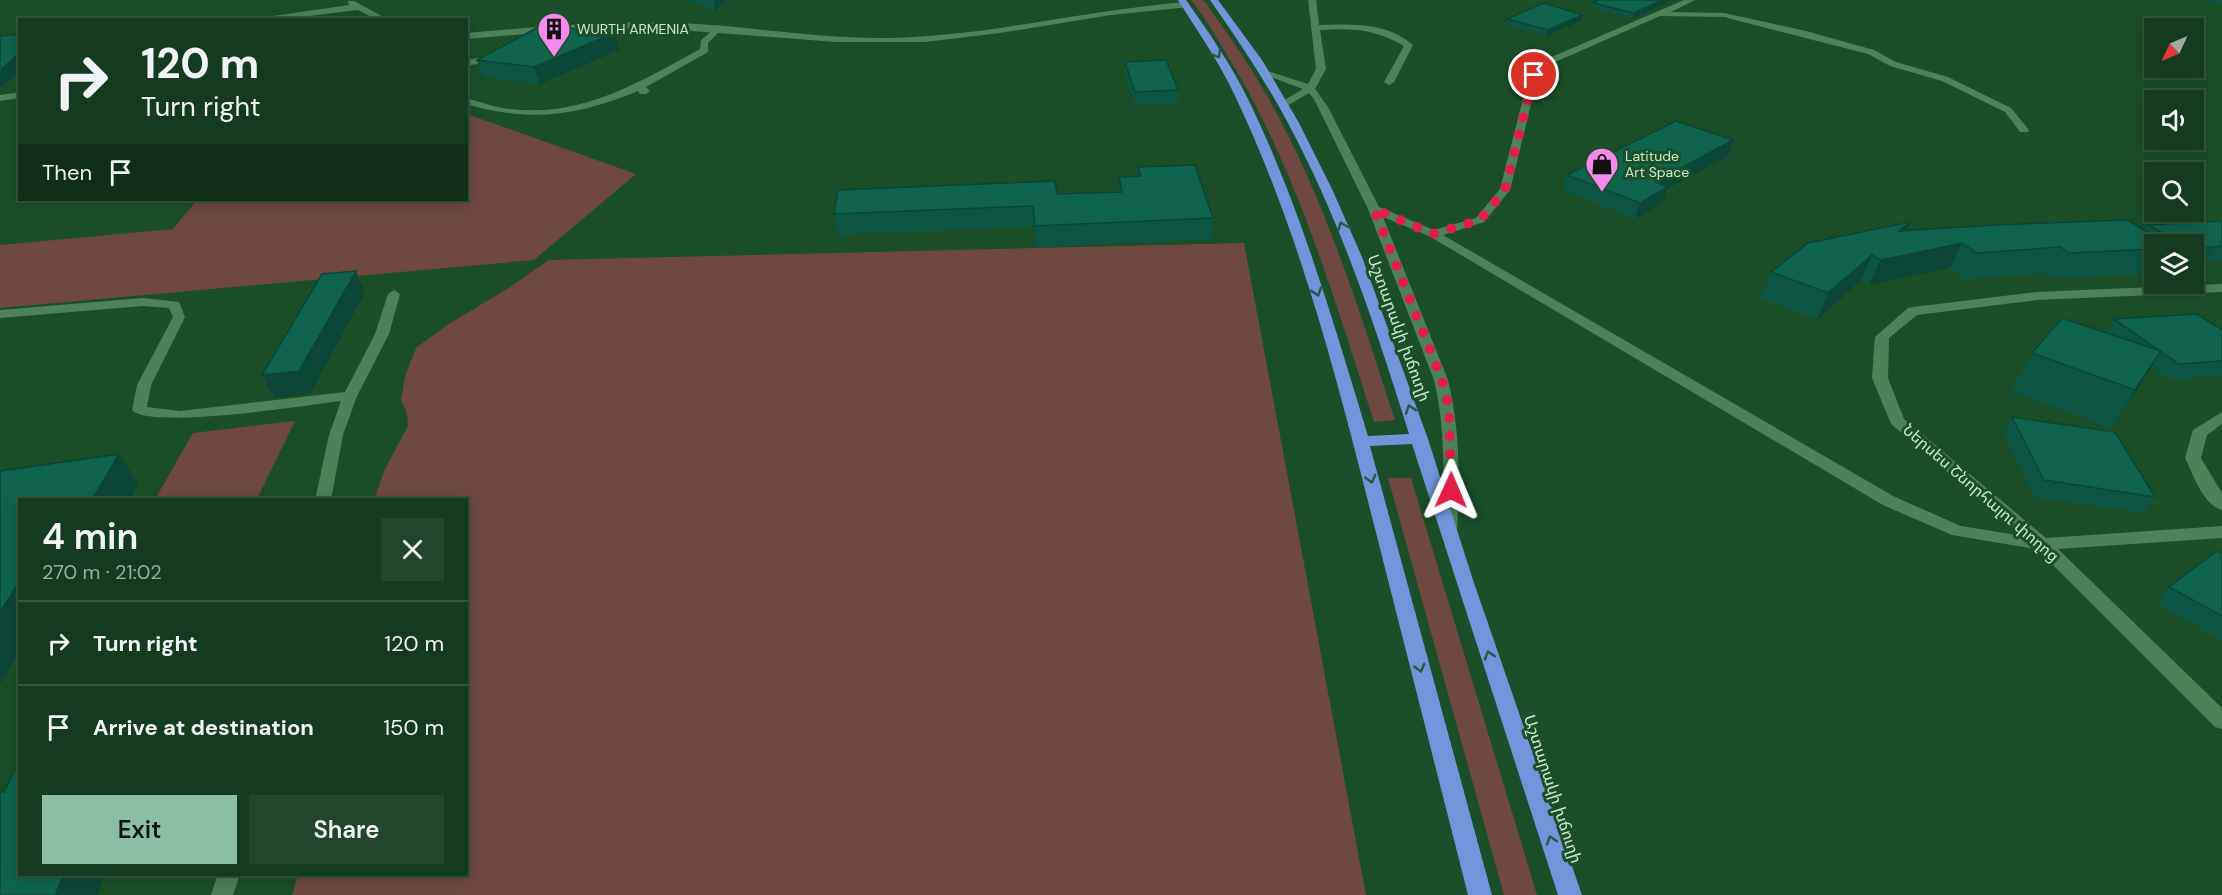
<!DOCTYPE html>
<meta charset="utf-8">
<style>
body{margin:0;font-family:"DM Sans","Noto Sans Armenian",sans-serif;background:#21462c;color:#f1f3f6;height:100vh;display:flex;flex-direction:column;font-size:22px;white-space:nowrap}
*{box-sizing:border-box;margin:0}
p{font-size:20px;color:#9dada4}
.icon{flex:none;width:33px;height:33px;fill:none;stroke:currentColor;stroke-width:2;stroke-linecap:round;stroke-linejoin:round}
.map{position:relative;flex:1;overflow:hidden}
.details{position:absolute;left:18px;top:498px;width:450px;height:378px;display:flex;flex-direction:column;background:#143b1f;border-radius:0px;box-shadow:0 3px 15px #0003,0 0 0 2px #33553d}
.details>*{flex:none}
.banner{position:absolute;left:18px;top:18px;width:450px;height:183px;border-radius:0px;box-shadow:0 3px 15px #0003,0 0 0 2px #33553d;background:#143b1f;color:#f1f3f6;overflow:hidden}
.needle{width:39px;rotate:226deg}
.controls{position:absolute;left:2144px;top:18px;display:grid;gap:12px}
.controls a{display:grid;place-items:center;width:60px;height:60px;border-radius:0px;background:#143b1f;box-shadow:0 3px 15px #0003,0 0 0 2px #33553d;font-size:30px}
.pin{position:absolute;display:grid;place-items:center;width:51px;height:51px;color:#fff;margin:-26px;border:3px solid #fff;border-radius:50%;box-shadow:0 2px 6px #0007}
.me{position:absolute;width:66px;margin:-33px;rotate:1deg;stroke-linejoin:round;filter:drop-shadow(0 0 4px #0008)}
.turn{display:flex;align-items:center;gap:21px;height:126px;padding:0 24px;font-size:27px}
.turn .icon{width:78px;height:78px;stroke-width:2.5}
.turn b{display:block;font-size:42px;line-height:51px}
.then{display:flex;align-items:center;height:57px;padding:0 24px;background:#0003;gap:12px;font-size:22px}
.round{display:grid;place-items:center;flex:none;width:63px;height:63px;border-radius:0px;background:#21462c}
.head{display:flex;align-items:center;justify-content:space-between;height:102px;padding:0 24px}
h1{font-size:36px;font-weight:600;line-height:45px}
.cta{display:flex;gap:12px;margin-top:auto;padding:12px 24px}
.cta a{flex:1;height:69px;border-radius:0px;background:#8abfa5;color:#111;font-size:24px;font-weight:600;line-height:69px;text-align:center}
.cta a+a{background:#21462c;color:#f1f3f6}
ul{padding:0;list-style:none}
li{display:flex;align-items:center;gap:18px;height:84px;padding:0 24px;border-top:2px solid #33553d}
li div{flex:1}
li b{display:block;font-size:22px}
li em{font-style:normal}
.map>svg:first-child{display:block}
.green{fill:#6f4842}
.lines{fill:none;stroke-linecap:round;stroke-linejoin:round}
.service{fill:#4d8158;fill-rule:evenodd}
.minor{fill:#4d8158;fill-rule:evenodd}
.trunk{fill:#7194db;fill-rule:evenodd}
.wall{fill:#0e5643}
.shaded-wall{fill:#0b4637}
.building{fill:#10644e;stroke:#0b4637;stroke-width:1.5}
.oneway{stroke:#275944}
.route{stroke:#e11d48;stroke-width:10;stroke-dasharray:0 18}
.labels{text-anchor:middle;dominant-baseline:central;stroke-width:6;stroke-linejoin:round;paint-order:stroke}
.far-poi-label{font-size:14px;fill:#cce7d0;stroke:#1a4f29;text-anchor:start}
.street-label{font-size:16px;fill:#cce7d0;stroke:#1a4f29}
</style>
<div class="map">
<svg width="2222" height="895" viewBox="0 0 2222 895">
<rect width="100%" height="100%" fill="#1a4f29"/>
<!-- green -->
<path class="green" d="M1191 0H1203L1206 3C1227 33 1248 62 1266 94 1323 193 1360 312 1395 420L1374 422C1336 303 1300 182 1238 73 1223 49 1209 22 1191 0Z
M467 114 636 174 534 260 0 308V245L173 229 197 200H466Z
M1244 243 1366 895H292L298 875 466 874V500L374 499 385 469 408 426 407 413 401 400 405 376 416 348 447 325 507 289 549 260Z
M295 421 257 499H155L193 433Z
M1388 478H1411L1537 895H1504Z"/>
<g class="lines">
<!-- service -->
<path class="service" d="M1308 0H1316L1319 25C1352 24 1387 22 1413 45L1394 82 1389 85 1384 82 1404 46C1374 29 1354 28 1320 30L1326 69 1315 89 1328 107 1379 207 1434 230 1476 218 1500 189 1529 75 1547 59 1684 0H1695L1671 12 1724 13 1806 31 1874 50 1896 62 1948 77 2011 108 2029 130 2028 132H2020L2005 112 1942 81 1890 66 1868 54 1724 17 1660 16 1553 63 1538 76 1510 190 1484 222 1443 235 1895 497 1961 526 2048 540 2050 544 2048 548 2042 550 1952 535 1883 505 1429 236 1383 217 1448 380C1460 429 1460 478 1457 529L1455 533H1443L1441 529C1444 478 1446 430 1434 380L1368 209 1314 99 1309 93 1287 106H1281V102L1303 89 1260 73 1265 70 1308 84 1316 69Z
M719 25 723 28 708 43V52L646 87 650 91 646 94H640L638 91C576 116 531 123 466 104V98C481 102 496 108 511 109 581 118 642 81 700 49L701 40Z
M496 55 499 56V60L466 66V60Z
M394 290 400 294 389 334 357 396 343 435 331 500H315L329 435 341 401C308 405 150 430 132 410L137 385 173 317 169 308 143 306 0 318V310L143 298 179 302 185 317 151 385 147 407 180 411 345 392 375 334 388 294Z
M218 874H240L233 895H211Z"/>
<!-- minor -->
<path class="minor" d="M348 1H354L389 20H377L358 10 276 20H245L349 5Z
M1186 2 1189 3V7L1111 15 1000 33 925 42H836L653 28 573 30 466 39V33C537 27 608 20 680 23 749 26 819 39 888 38 988 36 1086 10 1186 2Z
M20 92V98L0 101V95Z
M2222 284V292L2037 300 1917 315 1889 338 1888 378 1904 419 2046 538 2222 526V538L2058 549 2222 708V729L2215 727 2036 548 1891 424 1872 378 1875 337 1908 308 1913 307 2037 292Z
M2222 412V424L2207 435 2201 458 2222 493V510C2203 505 2193 474 2185 458L2193 430Z"/>
<!-- trunk -->
<path class="trunk" d="M1178 0H1186C1208 31 1230 63 1247 97 1300 205 1333 321 1368 436L1409 434C1376 328 1341 222 1288 123 1265 80 1238 40 1210 0H1218L1262 60 1299 123 1332 189 1362 257 1428 439 1473 580 1582 895H1558L1412 444 1370 446 1492 895H1468C1436 769 1404 643 1372 517 1336 375 1299 231 1236 98 1220 63 1198 32 1178 0Z"/>
</g>
<!-- wall -->
<path class="wall" d="M687 0H727L715 11Z
M1672 0 1633 19 1592 8 1593 3Z
M2211 0H2222V5L2210 1Z
M1507 19 1581 21 1546 36 1506 24Z
M614 33 619 50 540 84 482 77 477 60Z
M1125 62 1178 90V103L1135 105 1125 74Z
M1733 140 1728 156 1667 189 1663 203 1635 219 1563 191 1567 175Z
M1138 167 1213 218 1212 239 1036 247 1034 226 837 235 834 214 1057 194 1118 192 1119 177 1138 176Z
M2222 221V260L2193 262V244H2154V273L2055 278 2047 273 1964 279 1950 268 1869 285 1861 280 1817 320 1761 298 1771 272 1910 222 1906 231H2145L2148 225Z
M2114 319 2222 330V376L2169 380 2151 367 2111 428 2011 391 2032 353 2106 333Z
M2012 417 2155 497 2144 513 2034 497 2003 433Z
M2222 553V641L2157 603 2169 587Z"/>
<!-- shaded-wall -->
<path class="shaded-wall" d="M716 0H727L715 11 713 2Z
M1662 0H1672L1633 19 1634 13Z
M1582 15 1581 21 1546 36 1548 30Z
M614 33 619 50 540 84 534 67Z
M20 53V71L0 88V70Z
M1733 140 1728 156 1667 189 1663 203 1635 219 1640 203 1655 182Z
M1910 222 1899 247V231Z
M1962 243 1950 268 1869 285 1881 260Z
M1872 255 1861 280 1817 320 1828 293Z
M356 271 365 292 310 394 274 398 262 375Z
M2161 351 2137 389 2111 428 2135 390Z
M119 454 138 484 129 500H92Z
M20 581V651L0 684V612Z
M64 874H106L97 895H55Z"/>
<!-- building -->
<path class="building" d="M1599 0H1662L1634 13 1593 3Z
M1544 3 1582 15 1548 30 1507 19Z
M206 17 204 20H175Z
M542 25 614 33 534 67 477 60Z
M20 34V53L0 70V36Z
M1166 60 1178 90 1135 92 1125 62Z
M1676 121 1733 140 1655 182 1668 187 1640 203 1567 175Z
M1195 165 1213 218 1035 226 1033 206 834 214 838 190 1055 181 1057 194 1122 192 1119 177 1141 176 1138 167Z
M2128 220 2167 244H2154V249L2069 253 2061 247 1977 253 1962 243 1881 260 1872 255 1828 293 1771 272 1808 243 1910 222 1899 231 1995 225Z
M2222 221V246L2193 249V244H2182L2148 225Z
M356 271 299 371 262 375 322 274Z
M2197 314 2222 330V361L2179 364 2114 319Z
M2062 318 2161 351 2135 390 2032 353Z
M2012 417 2115 432 2155 497 2044 480Z
M119 454 92 500H20V581L0 612V471Z
M2217 551 2222 553V616L2169 587Z
M19 763H20V874H64L55 895H0V792H4Z"/>
<!-- one-way arrows -->
<defs><path id="oneway-chevron" d="M-2-3.5L2.5 0L-2 3.5" fill="none" stroke-width="1.6" stroke-linecap="round" stroke-linejoin="round" transform="scale(1.5)"/></defs>
<g class="oneway">
<use href="#oneway-chevron" transform="translate(1217 54) rotate(60)"/>
<use href="#oneway-chevron" transform="translate(1342 226) rotate(-111)"/>
<use href="#oneway-chevron" transform="translate(1317 292) rotate(72)"/>
<use href="#oneway-chevron" transform="translate(1410 409) rotate(-109)"/>
<use href="#oneway-chevron" transform="translate(1371 479) rotate(75)"/>
<use href="#oneway-chevron" transform="translate(1489 655) rotate(-108)"/>
<use href="#oneway-chevron" transform="translate(1420 668) rotate(75)"/>
<use href="#oneway-chevron" transform="translate(1551 840) rotate(-108)"/>
</g>
<g class="lines">
<!-- route -->
<path class="route" d="M1451 490 1449 407 1442 380 1374 209 1433 234 1480 220 1505 190 1534 75"/>
</g>
<!-- icons -->
<defs>
<g id="building-pin" transform="scale(1.725)"><path d="M0 17L-7.5 6A9.5 9.5 0 1 1 7.5 6Z" fill="#f589ee" stroke="#1a4f29"/><path d="M-4-6H4V6H1V3H-1V6H-4ZM-2.5-4.3h1.7v1.8h-1.7ZM.8-4.3h1.7v1.8H.8ZM-2.5-1h1.7V.8h-1.7ZM.8-1h1.7V.8H.8Z" fill="#111"/></g>
<g id="shop-pin" transform="scale(1.725)"><path d="M0 17L-7.5 6A9.5 9.5 0 1 1 7.5 6Z" fill="#f589ee" stroke="#1a4f29"/><path d="M-5-2.5h2.3a2.7 3.5 0 0 1 5.4 0H5L5.5 6h-11ZM-1.5-2.5h3a1.5 2.3 0 0 0-3 0Z" fill="#111"/></g>
</defs>
<g fill-rule="evenodd">
<use href="#building-pin" x="554" y="29"/>
<use href="#shop-pin" x="1602" y="164"/>
</g>
<g class="labels">
<!-- far-poi labels -->
<g class="far-poi-label">
<text x="577" y="29">WURTH ARMENIA</text>
<text x="1625" y="156">Latitude<tspan x="1625" dy="16">Art Space</tspan></text>
</g>
<!-- street labels -->
<g class="street-label">
<text transform="translate(1399 328) rotate(70)">Աշտարակի խճուղի</text>
<text transform="translate(1981 493) rotate(41)">Ներսես Շնորհալու փողոց</text>
<text transform="translate(1553 789) rotate(72)">Աշտարակի խճուղի</text>
</g>
</g>
</svg>
<div class="controls">
<a><svg class="needle" viewBox="-14 -14 28 28"><path d="M0-13l5 13h-10z" fill="#e53935"/><path d="M0 13l5-13h-10z" fill="#9dada4"/></svg></a>
<a><svg class="icon" aria-label="sound" viewBox="0 0 24 24"><path d="M4 9h4l5-4v14l-5-4H4zM17 9q2 3 0 6"/></svg></a>
<a><svg class="icon" aria-label="search" viewBox="0 0 24 24"><circle cx="10" cy="10" r="6"/><path d="M15 15l6 6"/></svg></a>
<a><svg class="icon" aria-label="layers" viewBox="0 0 24 24"><path d="M12 4l9 5-9 5-9-5zM3 14l9 5 9-5"/></svg></a>
</div>
<div class="pin" style="left:1534px;top:75px;background:#d93025"><svg class="icon" aria-label="arrive" viewBox="0 0 24 24"><path d="M6 21V4h12l-3 4 3 4H6"/></svg></div>
<svg class="me" style="left:1451px;top:490px" viewBox="-20 -20 40 40"><path d="M0-17L14 15 0 8-14 15z" fill="#e11d48" stroke="#fff" stroke-width="4"/></svg>
<div class="banner">
<div class="turn"><svg class="icon" aria-label="right" viewBox="0 0 24 24"><path d="M7 20v-9h11M14 6l5 5-5 5"/></svg><div><b>120 m</b>Turn right</div></div>
<div class="then">Then<svg class="icon" aria-label="arrive" viewBox="0 0 24 24"><path d="M6 21V4h12l-3 4 3 4H6"/></svg></div>
</div>
<section class="details">
<div class="head"><div><h1>4 min</h1><p>270 m · 21:02</p></div><a class="round"><svg class="icon" aria-label="close" viewBox="0 0 24 24"><path d="M6 6l12 12M18 6L6 18"/></svg></a></div>
<ul>
<li><svg class="icon" aria-label="right" viewBox="0 0 24 24"><path d="M7 20v-9h11M14 6l5 5-5 5"/></svg><div><b>Turn right</b></div><em>120 m</em></li>
<li><svg class="icon" aria-label="arrive" viewBox="0 0 24 24"><path d="M6 21V4h12l-3 4 3 4H6"/></svg><div><b>Arrive at destination</b></div><em>150 m</em></li>
</ul>
<div class="cta"><a>Exit</a><a>Share</a></div>
</section>
</div>
